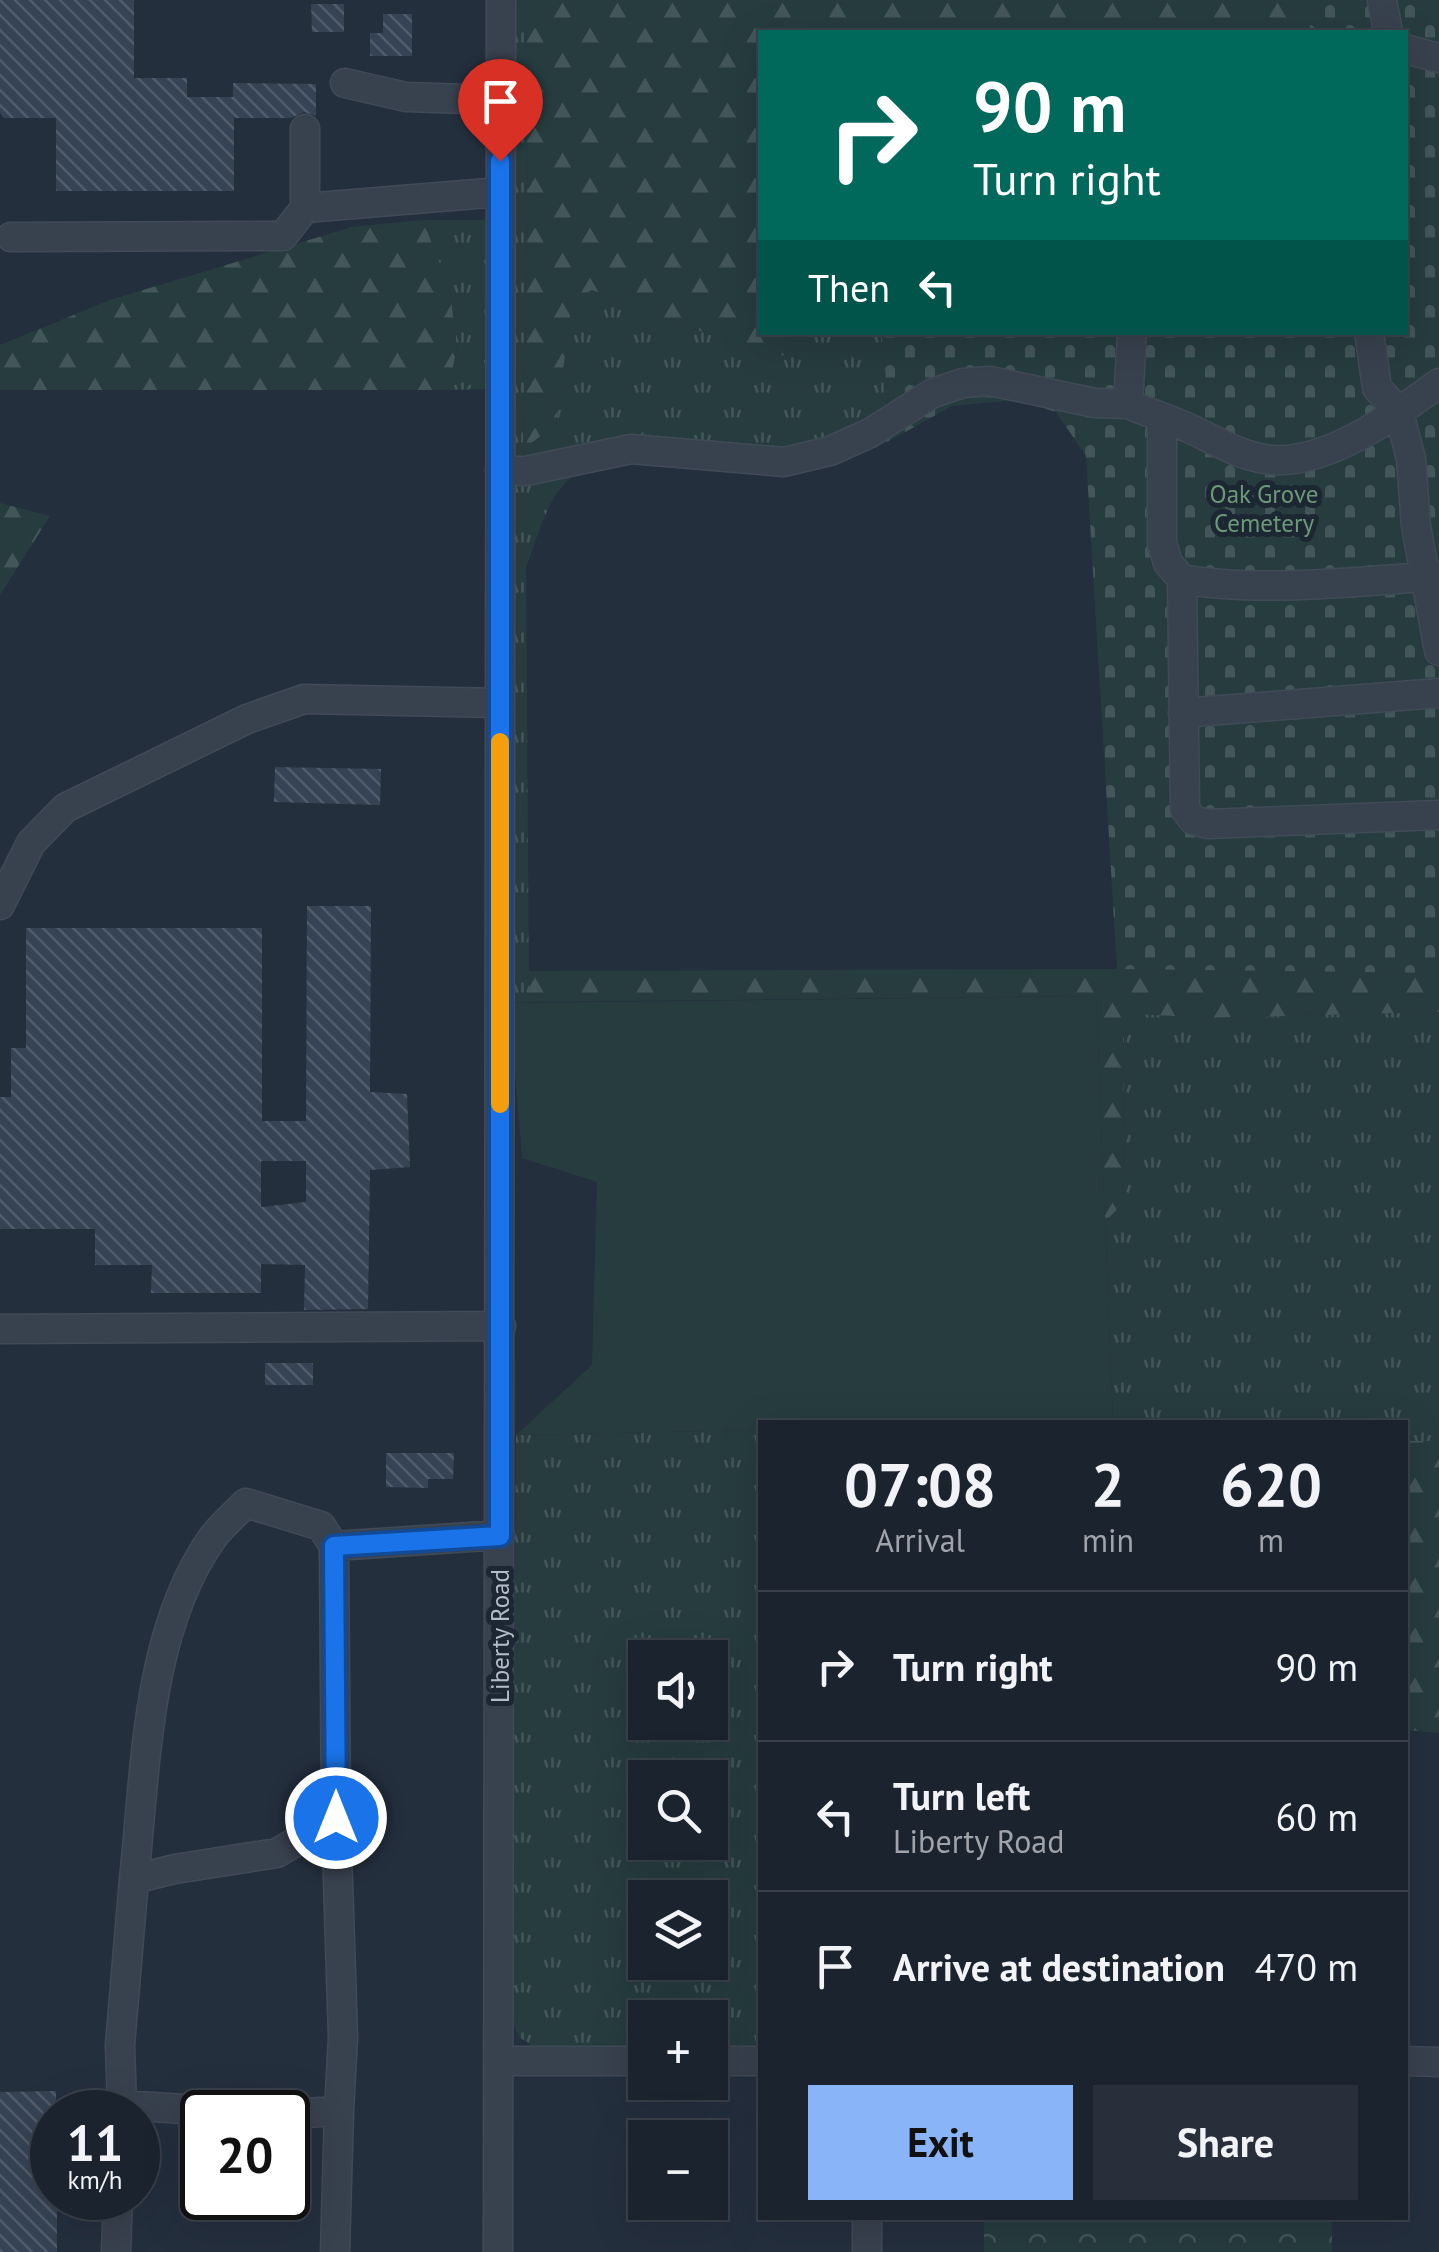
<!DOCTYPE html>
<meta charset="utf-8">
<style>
body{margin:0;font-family:"PT Sans",sans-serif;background:#282f3a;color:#f1f3f6;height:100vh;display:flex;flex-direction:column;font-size:38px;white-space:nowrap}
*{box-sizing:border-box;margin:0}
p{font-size:32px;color:#a0a4aa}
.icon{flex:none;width:55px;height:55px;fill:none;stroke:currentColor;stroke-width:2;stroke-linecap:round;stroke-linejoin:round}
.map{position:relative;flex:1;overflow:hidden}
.panel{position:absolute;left:758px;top:1420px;width:650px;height:800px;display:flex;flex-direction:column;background:#1b232e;border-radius:0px;box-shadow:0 10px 40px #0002,0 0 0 2px #39404a}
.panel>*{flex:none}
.top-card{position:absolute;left:758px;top:30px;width:650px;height:305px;border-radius:0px;box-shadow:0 10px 40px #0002,0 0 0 2px #39404a;background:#00695c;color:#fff;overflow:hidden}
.fabs{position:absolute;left:628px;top:1640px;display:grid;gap:20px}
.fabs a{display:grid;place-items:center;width:100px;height:100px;border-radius:0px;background:#1b232e;box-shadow:0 10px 40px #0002,0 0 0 2px #39404a;font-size:50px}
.speed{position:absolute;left:30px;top:2090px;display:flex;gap:20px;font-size:50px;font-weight:700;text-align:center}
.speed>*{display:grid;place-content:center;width:130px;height:130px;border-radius:50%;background:#1b232e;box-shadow:0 10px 40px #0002,0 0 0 2px #39404a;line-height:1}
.speed small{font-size:25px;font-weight:400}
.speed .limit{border:5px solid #111;border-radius:15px;background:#fff;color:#111}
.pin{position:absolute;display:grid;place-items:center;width:85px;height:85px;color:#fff;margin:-102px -42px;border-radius:50% 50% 50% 0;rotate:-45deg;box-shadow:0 0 10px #0007}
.pin .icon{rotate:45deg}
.me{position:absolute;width:110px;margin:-55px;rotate:0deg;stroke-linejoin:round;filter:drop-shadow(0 0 8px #0008)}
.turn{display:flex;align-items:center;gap:35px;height:210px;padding:0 50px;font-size:45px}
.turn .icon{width:130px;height:130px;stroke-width:2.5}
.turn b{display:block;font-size:70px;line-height:85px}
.then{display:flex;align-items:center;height:95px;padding:0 50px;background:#0003;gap:20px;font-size:38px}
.eta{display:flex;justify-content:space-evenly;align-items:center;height:170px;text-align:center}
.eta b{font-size:60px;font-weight:600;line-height:70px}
.action{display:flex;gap:20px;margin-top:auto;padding:20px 50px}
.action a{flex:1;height:115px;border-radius:0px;background:#8ab4f8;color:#111;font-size:40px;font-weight:600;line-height:115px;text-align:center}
.action a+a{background:#282f3a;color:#f1f3f6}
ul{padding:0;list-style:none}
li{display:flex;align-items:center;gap:30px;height:150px;padding:0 50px;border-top:2px solid #39404a}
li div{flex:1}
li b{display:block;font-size:38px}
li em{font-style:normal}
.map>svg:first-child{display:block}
.grass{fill:url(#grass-tufts);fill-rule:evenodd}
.forest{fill:url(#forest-firs)}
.cemetery{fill:url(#cemetery-stones)}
.park{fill:url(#park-crowns)}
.pitch{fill:#263c3f}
.building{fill:url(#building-back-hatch);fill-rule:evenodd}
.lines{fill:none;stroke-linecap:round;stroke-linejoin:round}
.minor-casing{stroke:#414a57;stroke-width:31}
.minor{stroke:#38414e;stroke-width:28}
.route-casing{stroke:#114b97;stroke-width:25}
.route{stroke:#1a73e8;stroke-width:18}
.slow{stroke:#f59e0b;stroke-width:18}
.labels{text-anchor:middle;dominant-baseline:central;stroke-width:10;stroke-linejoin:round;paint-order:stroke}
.park-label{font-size:25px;fill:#6b9a76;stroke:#1d2633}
.street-label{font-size:25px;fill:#b4bcc9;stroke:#1d2633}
</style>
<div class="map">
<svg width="1439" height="2252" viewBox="0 0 1439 2252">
<defs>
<pattern id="grass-tufts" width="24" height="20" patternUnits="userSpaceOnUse" patternTransform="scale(2.5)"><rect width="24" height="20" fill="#263c3f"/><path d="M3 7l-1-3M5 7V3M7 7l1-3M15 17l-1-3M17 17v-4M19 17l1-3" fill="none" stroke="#435659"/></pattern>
<pattern id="forest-firs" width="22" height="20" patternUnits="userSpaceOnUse" patternTransform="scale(2.5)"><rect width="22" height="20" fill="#263c3f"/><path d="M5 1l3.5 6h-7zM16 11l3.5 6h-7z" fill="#435659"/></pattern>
<pattern id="cemetery-stones" width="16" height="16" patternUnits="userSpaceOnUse" patternTransform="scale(2.5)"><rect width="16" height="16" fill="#263c3f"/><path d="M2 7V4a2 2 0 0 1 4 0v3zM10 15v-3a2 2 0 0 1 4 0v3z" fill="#435659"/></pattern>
<pattern id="park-crowns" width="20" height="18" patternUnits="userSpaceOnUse" patternTransform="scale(2.5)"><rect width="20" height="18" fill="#263c3f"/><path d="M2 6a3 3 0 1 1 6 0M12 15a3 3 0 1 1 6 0" fill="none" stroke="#435659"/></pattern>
<pattern id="building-back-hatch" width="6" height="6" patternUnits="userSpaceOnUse" patternTransform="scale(2.5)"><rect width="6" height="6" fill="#364354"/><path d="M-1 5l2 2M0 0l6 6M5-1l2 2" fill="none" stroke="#515c6b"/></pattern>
</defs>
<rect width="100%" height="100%" fill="#242f3e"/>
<!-- grass -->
<path class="grass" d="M511 0H526L528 216 523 448 556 425 572 301 592 290 766 356 791 354 799 333H882L891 440C844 460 802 473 750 474 707 475 610 447 575 474 547 495 538 536 526 568L529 1002 509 1003Z
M423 220H487L489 389 448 390 457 348 450 291Z
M1439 1012V1441H1405V1422H1113L1105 1222 1124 1202 1123 1038 1137 1013 1210 1018Z
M760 1430V2047L710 2048V2018H645V2048L537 2049 519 2037 512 2020 516 1435ZM645 1658H710V1722H645ZM645 1778H710V1842H645ZM645 1898H710V1962H645Z"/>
<!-- forest -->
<path class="forest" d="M526 0H1304L1311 32H760V332L799 333 791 355 766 356 592 290 572 301 556 425 523 449 528 216Z
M423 220 450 291 457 348 448 390H0V345L110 300 352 227Z
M0 503 50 516 0 595Z
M1117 969 1439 973V1012L1210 1018 1137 1014 1123 1038 1124 1202 1105 1222 1096 996 529 1002V971Z
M1405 1441H1439V1733L1405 1730Z"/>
<!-- cemetery -->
<path class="cemetery" d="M1304 0H1439V973L1117 969 1086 456 1056 412 1014 400 952 406 891 440 882 333 1405 332V32H1311Z"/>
<!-- park -->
<path class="park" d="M984 2218H1332V2252H984Z"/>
<!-- pitch -->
<path class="pitch" d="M1096 996 1113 1422H760V1430L516 1435 592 1365 597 1182 522 1158 509 1003Z"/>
<!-- building -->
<path class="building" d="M0 0H134V78H187V97H233V83L316 84V116L304 112 291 118H234V191H56V118H4L0 113Z
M311 4H344V32H312Z
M383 14H412V56H370V33H383Z
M275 767 381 769 380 805 274 802Z
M307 906H371L370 1092 407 1094 410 1167 370 1170 368 1309 304 1310 305 1265 261 1264V1293H151L152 1265H95V1229H0V1097H11V1048H26V928H262V1121H306ZM261 1161H306V1202L261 1207Z
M265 1363H313V1385H265Z
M386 1453H454L453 1479H428V1488L386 1487Z
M56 2091V2112H52V2198H57V2252H0V2092Z"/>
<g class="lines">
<!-- minor casing -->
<g class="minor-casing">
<path id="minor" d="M1382 0 1388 32
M1405 49 1439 58
M345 83 406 97 500 100
M305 208V129
M11 237 283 236 305 208 500 192
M1132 332 1128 404C1149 413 1172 420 1193 430 1216 441 1239 455 1265 459 1321 469 1396 415 1439 383
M1369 332 1377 388 1399 412 1411 459 1416 526 1439 651
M1162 418V543L1168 563 1182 579 1185 809 1193 820 1208 824 1439 815
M500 470 526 471 631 449 784 462 830 451 870 433 933 393 963 383 990 381 1095 403 1128 404
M1182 579C1258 593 1360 581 1439 576
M1183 713 1439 693
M0 905 31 843 65 808 247 719 304 699 500 703
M0 1329 501 1326
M134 1879C146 1768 146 1631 213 1537 222 1525 235 1514 246 1503L321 1526 334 1546
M499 2061H645
M710 2061H760
M1405 2061 1439 2062
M230 2112 122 2105 120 2045 134 1879 175 1869 277 1853 336 1818
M288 2114 339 2111 343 2037 336 1818 334 1546 500 1535
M116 2252 118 2198
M335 2252 339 2111
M498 2252 501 0
M867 2252V2218"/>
</g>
<!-- minor -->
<use href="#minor" class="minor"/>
</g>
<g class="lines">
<!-- route casing -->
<g class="route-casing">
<path id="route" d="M336 1818 334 1546 500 1536V161"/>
</g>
<!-- route -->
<use href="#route" class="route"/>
<!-- slow -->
<path class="slow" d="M500 742V1104"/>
</g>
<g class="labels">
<!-- park labels -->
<g class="park-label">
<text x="1264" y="494">Oak Grove<tspan x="1264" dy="29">Cemetery</tspan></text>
</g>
<!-- street labels -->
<g class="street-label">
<text transform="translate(500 1636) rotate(-90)">Liberty Road</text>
</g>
</g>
</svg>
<div class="fabs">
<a><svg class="icon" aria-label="sound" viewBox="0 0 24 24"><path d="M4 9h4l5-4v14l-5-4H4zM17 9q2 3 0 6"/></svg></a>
<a><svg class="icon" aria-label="search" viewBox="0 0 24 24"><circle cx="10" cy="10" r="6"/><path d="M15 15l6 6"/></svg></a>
<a><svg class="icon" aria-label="layers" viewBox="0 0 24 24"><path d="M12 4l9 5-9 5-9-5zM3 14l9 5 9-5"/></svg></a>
<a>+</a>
<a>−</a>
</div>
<div class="speed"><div>11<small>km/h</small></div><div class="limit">20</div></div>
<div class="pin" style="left:500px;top:161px;background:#d93025"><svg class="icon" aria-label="arrive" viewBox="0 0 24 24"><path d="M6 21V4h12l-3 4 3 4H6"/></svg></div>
<svg class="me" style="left:336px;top:1818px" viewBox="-20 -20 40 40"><circle r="17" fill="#1a73e8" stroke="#fff" stroke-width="3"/><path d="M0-11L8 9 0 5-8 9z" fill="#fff"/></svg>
<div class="top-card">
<div class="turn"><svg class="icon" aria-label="right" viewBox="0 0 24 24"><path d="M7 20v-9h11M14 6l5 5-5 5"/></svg><div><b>90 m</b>Turn right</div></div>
<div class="then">Then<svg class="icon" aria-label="left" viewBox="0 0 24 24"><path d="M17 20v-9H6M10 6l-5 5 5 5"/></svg></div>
</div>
<section class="panel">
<div class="eta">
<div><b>07:08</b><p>Arrival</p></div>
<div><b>2</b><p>min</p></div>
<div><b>620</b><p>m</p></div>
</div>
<ul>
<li><svg class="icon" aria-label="right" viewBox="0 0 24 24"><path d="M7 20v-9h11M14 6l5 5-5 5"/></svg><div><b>Turn right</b></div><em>90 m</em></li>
<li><svg class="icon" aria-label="left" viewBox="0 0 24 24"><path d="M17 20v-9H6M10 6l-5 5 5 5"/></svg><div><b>Turn left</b><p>Liberty Road</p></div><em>60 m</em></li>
<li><svg class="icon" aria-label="arrive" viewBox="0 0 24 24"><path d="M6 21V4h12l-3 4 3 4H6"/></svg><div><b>Arrive at destination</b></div><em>470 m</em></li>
</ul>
<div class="action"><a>Exit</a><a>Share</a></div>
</section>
</div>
